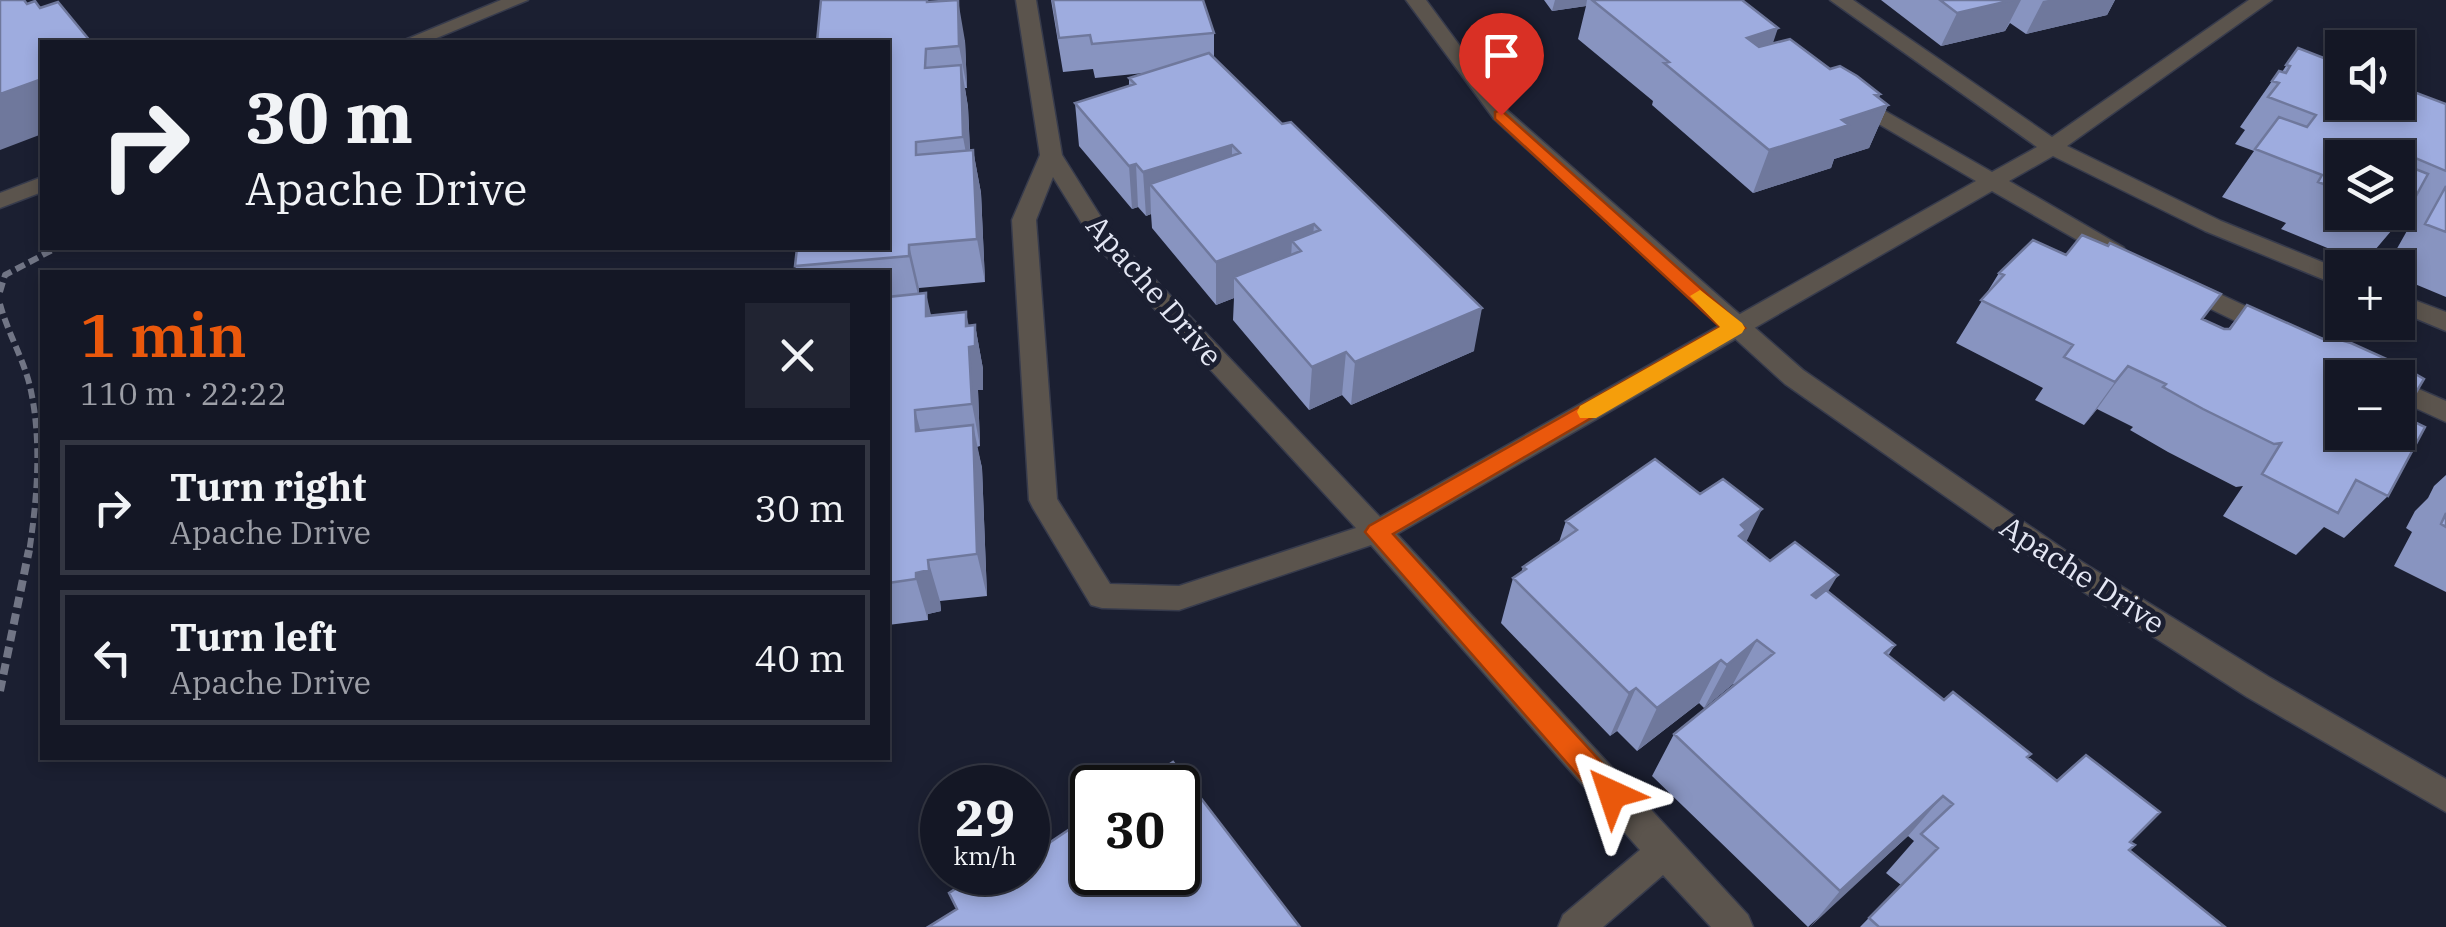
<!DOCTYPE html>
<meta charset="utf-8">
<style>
body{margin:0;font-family:"IBM Plex Serif",serif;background:#212432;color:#f1f3f6;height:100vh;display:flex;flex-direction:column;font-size:38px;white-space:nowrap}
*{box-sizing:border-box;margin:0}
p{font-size:32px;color:#9d9fa7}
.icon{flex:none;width:55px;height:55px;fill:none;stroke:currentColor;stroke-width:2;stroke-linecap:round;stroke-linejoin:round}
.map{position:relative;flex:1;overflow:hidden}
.sheet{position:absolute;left:40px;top:270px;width:850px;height:490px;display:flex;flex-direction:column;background:#141725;border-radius:0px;box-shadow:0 5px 15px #0003,0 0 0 2px #333642}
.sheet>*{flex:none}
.hud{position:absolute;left:40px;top:40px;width:850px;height:210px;border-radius:0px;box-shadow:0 5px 15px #0003,0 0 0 2px #333642;background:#141725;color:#f1f3f6;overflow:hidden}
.fabs{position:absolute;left:2325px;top:30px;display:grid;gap:20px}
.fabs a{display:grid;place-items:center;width:90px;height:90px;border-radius:0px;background:#141725;box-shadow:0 5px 15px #0003,0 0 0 2px #333642;font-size:50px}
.speed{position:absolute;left:920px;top:765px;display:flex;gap:20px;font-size:50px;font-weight:700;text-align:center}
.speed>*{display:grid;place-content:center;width:130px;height:130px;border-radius:50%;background:#141725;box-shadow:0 5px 15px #0003,0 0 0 2px #333642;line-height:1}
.speed small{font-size:25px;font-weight:400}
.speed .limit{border:5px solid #111;border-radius:15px;background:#fff;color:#111}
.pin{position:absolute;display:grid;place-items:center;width:85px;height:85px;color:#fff;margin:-102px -42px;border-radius:50% 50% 50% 0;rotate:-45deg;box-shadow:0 0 10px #0007}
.pin .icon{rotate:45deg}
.me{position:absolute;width:110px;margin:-55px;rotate:318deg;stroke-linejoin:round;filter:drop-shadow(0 0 8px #0008)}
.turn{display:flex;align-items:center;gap:35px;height:210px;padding:0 40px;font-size:45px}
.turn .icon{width:130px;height:130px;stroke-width:2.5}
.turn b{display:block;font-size:70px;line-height:85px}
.round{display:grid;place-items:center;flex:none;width:105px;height:105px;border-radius:0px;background:#212432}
.headline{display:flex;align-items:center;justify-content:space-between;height:170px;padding:0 40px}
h1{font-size:60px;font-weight:600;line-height:75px;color:#ea580c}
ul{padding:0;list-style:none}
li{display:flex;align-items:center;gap:30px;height:135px;margin:0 20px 15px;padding:0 20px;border:5px solid #333642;border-radius:0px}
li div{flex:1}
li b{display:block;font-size:38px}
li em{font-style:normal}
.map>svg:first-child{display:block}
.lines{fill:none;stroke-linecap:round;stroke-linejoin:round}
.service-casing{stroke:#373b4c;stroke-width:3}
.minor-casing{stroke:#373b4c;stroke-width:3}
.tertiary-casing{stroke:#373b4c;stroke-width:3}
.path-far1{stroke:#717585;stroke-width:6;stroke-dasharray:10 5;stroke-linecap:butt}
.path{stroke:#717585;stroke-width:8;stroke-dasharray:11 6;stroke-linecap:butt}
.service{fill:#5b544d;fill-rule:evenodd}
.minor{fill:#5b544d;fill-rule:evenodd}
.tertiary{fill:#5b544d;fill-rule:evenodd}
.wall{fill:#8894c0;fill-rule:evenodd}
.shaded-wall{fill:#6f789c}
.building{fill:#9eacdf;stroke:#6f789c;stroke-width:2.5;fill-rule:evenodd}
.route{fill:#ea580c;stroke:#983908;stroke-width:2.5}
.slow{fill:#f59e0b}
.labels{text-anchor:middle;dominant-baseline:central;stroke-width:10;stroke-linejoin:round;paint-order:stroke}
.street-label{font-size:30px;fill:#e4e7f4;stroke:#1b1f31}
</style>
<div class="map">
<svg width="2446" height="927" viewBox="0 0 2446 927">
<rect width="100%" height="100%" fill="#1b1f31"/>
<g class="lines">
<!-- service casing -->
<g class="service-casing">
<path id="service" d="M501 0H528L427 42H400Z
M42 177V192L0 208V193Z"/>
</g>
<!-- minor casing -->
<g class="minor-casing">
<path id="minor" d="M1016 0H1036L1062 155 1111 233 1380 517 1976 181 1843 103 1840 99 1843 95H1857L1992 172 2037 147 1830 0H1853L2052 137 2249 0H2272L2067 146 2221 221 2342 270V287L2205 231 2053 156 2009 181 2123 247 2127 252 2123 257H2107L1992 191 1397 534 1748 915 1753 927H1711L1663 875 1603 927H1558L1563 915 1640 850 1371 545 1179 610 1102 608 1091 605 1033 508 1029 500 1012 220 1040 155ZM1053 177 1094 243 1356 528 1179 586 1110 584 1057 499 1036 220Z
M2181 276 2282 323 2286 329 2273 338 2264 335 2172 290 2169 284 2172 278Z
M2398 294 2446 312V331L2398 311Z
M2398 380 2446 401V422L2398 400Z"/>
</g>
<!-- tertiary casing -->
<g class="tertiary-casing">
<path id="tertiary" d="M1406 0H1426L1508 111 1803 370 2082 562 2269 677 2446 779V812L2247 697 2062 578 1785 384 1494 119Z"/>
</g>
<!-- path-far1 -->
<path class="path-far1" d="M0 292 5 275 56 248
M0 304C8 334 25 361 31 391 42 444 37 500 29 553"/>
<!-- path -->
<path class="path" d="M0 691 29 550"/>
<!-- service -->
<use href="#service" class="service"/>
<!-- minor -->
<use href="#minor" class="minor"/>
<!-- tertiary -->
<use href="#tertiary" class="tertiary"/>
</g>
<!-- wall -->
<path class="wall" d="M1051 0 1214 33V57L1474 351 1351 405 1342 395 1309 410 1233 320 1234 298 1216 305 1152 228 1151 214 1146 216 1138 207 1132 209 1079 146 1075 103 1129 86V78L1144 73 1095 78 1093 69 1063 72Z
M1544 0H1742L1773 43 1880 94 1879 98 1888 105 1869 148 1834 159 1831 168 1753 193 1652 105 1653 101 1578 39 1586 6 1552 11Z
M1881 0H2115L2107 15 2026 34 2010 23 2005 31 1941 46Z
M930 2 965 41 967 88H965L968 107 970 150H973L981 193 985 282 919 288V294L931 315 969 326 975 325 983 369V390H978L980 446 977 447 982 468 987 596 940 601 941 611 928 614V620L888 625V272H797L795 266Z
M2298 48 2446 104V297L2398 277V268H2386L2408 229 2414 222 2403 217 2364 263 2281 229 2286 223 2222 197 2254 151 2235 144 2245 130 2240 127 2279 71 2282 72ZM2342 158 2398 212H2342Z
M1999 273 2202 319 2224 329H2228L2247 305 2402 416 2388 496 2344 538 2324 527 2296 555 2223 516 2243 486 2236 487 2168 452 2130 430 2133 427 2097 409 2084 425 2035 400 2043 388 1956 343Z
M2446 475V592L2394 566 2412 532 2406 528 2415 511 2428 498 2434 486Z
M1566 521 1746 542 1770 561 1828 591 1895 645 1888 656 1944 700 2031 754 2028 758 2130 842 2129 850 2225 927H1860L1901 885 1886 873 1914 841 1908 836 1808 927 1652 776 1674 734 1735 685 1733 684 1704 708 1699 703 1637 751 1617 731 1610 736 1501 623 1513 578 1521 573 1523 567 1559 542Z"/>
<!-- shaded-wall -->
<path class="shaded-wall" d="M958 0 965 41 967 88 959 46Z
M1555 0H1587L1586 6 1552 11Z
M2013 0H2021L2005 31 1941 46 1957 13Z
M2048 0H2115L2107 15 2026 34 2043 1Z
M1778 28 1764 70 1747 38Z
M961 65 968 107 971 180 963 137Z
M42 79V134L0 150V94Z
M1880 94 1874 110 1888 105 1869 148 1834 159 1831 168 1753 193 1769 150 1842 120 1875 95Z
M1232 145V188L1150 184 1151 214 1146 216 1143 172Z
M973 150 981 193 985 282 977 239Z
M1136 164 1138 207 1132 209 1129 166Z
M1314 224 1311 268 1301 251 1292 241 1290 276 1234 277V298L1216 305V262Z
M909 245 919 288V299L909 256Z
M926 293 936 337 926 316Z
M1482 308 1474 351 1351 405 1355 362Z
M966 312 973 347 975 325 983 369V390H978L980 446 972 404Z
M1346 352 1342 395 1309 410 1312 367Z
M2128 366 2097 409 2084 425 2115 382Z
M915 410 926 452 916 431Z
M973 425 982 468 987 596 977 554Z
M1762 509 1740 555 1724 576 1741 525Z
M928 560 940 601 941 611 928 614V620L916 579V573Z
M1838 575 1811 620 1812 595Z
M1757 640 1733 684 1704 708 1727 665Z
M1721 660 1699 703 1637 751 1657 708Z
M1636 688 1617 731 1610 736 1629 693Z
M1943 796 1908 836 1810 927 1840 891Z"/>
<!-- building -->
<path class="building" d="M0 0H24L27 4 35 1 40 8 58 2 91 42H42V79L0 94Z
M821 0H927V2L958 0 959 46 926 49 925 68 961 65 963 137 916 142V155L973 150 977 239 909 245V256L795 266 797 248H888V42H817Z
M1053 0H1203L1214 33 1092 44 1090 35 1059 38Z
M1592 0H1742L1778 28 1747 38 1759 47 1790 39 1830 69 1840 66 1857 76 1880 94 1875 95 1888 105 1842 120 1849 125 1769 150 1664 63 1669 62Z
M1940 0H2013L1957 13Z
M2298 48 2342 65V102H2398V86L2446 104V171L2406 154 2400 163 2428 174 2405 216 2397 212 2398 158H2342V191L2318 182 2322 175 2255 149 2279 117 2307 127 2316 115 2268 97 2279 83 2272 81 2279 71 2286 73 2290 66 2286 65Z
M1209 53 1282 124 1291 122 1482 308 1355 362 1346 352 1312 367 1234 277 1301 251 1292 241 1320 230 1314 224 1216 262 1150 184 1240 153 1232 145 1143 172 1136 164 1129 166 1075 103 1135 84 1129 78Z
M2446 186V232L2425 224Z
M2082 235 2108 246 2110 243 2221 294 2202 319 2224 329H2230L2247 305 2323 339 2326 336 2351 343 2400 365 2424 379 2402 416 2425 427 2388 496 2356 480 2338 513 2262 474 2281 443 2274 444 2203 409 2163 387 2166 384 2128 366 2115 382 2064 357 2073 345 1981 300 2004 275 1999 273 2033 240 2066 255ZM2342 378H2398V432H2342Z
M926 293V316L966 312V326L975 325V346L969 347 972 404 915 410 916 431 973 425 977 554 928 560 929 570 916 573V579L888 583V297Z
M1655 459 1700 494 1723 479 1762 509 1741 525 1746 530 1739 536 1770 561 1795 542 1838 575 1812 595 1816 598 1826 590 1895 645 1885 653 1944 700 1953 692 2031 754 2027 757 2057 781 2086 755 2160 812 2130 842 2135 845 2129 850 2225 927H1879L1869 918 1938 848 1921 834 1953 804 1943 796 1840 891 1674 734 1774 653 1757 640 1727 665 1721 660 1657 708 1636 688 1629 693 1513 578 1526 569 1523 567 1577 530 1566 521Z
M2446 513V527L2441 524Z
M1173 762 1300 927H928L957 909 949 893 982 872H1028V843L1036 838 1043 847 1092 814V872H1178V788H1134Z"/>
<!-- route -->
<path class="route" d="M1501 110 1745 328 1393 534 1622 785 1626 794 1622 803 1612 806 1602 803 1365 532 1369 526 1720 327 1495 119V112Z"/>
<!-- slow -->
<path class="slow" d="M1700 290 1742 323 1745 328 1742 333 1596 418H1580L1577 412 1580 406 1720 327 1690 296Z"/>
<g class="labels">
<!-- street labels -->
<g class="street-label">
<text transform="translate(1155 290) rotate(49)">Apache Drive</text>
<text transform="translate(2083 574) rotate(33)">Apache Drive</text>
</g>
</g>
</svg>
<div class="fabs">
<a><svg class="icon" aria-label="sound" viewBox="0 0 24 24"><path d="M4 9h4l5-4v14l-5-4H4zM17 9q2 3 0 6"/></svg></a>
<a><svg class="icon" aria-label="layers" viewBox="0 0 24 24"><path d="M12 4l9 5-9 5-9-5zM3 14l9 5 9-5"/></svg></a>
<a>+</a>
<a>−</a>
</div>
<div class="speed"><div>29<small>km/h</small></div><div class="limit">30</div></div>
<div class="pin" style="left:1501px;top:115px;background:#d93025"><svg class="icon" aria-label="arrive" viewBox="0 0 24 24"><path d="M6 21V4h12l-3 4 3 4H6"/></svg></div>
<svg class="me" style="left:1612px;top:794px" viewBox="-20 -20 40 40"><path d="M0-17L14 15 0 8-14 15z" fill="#ea580c" stroke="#fff" stroke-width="4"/></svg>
<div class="hud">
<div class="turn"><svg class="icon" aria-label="right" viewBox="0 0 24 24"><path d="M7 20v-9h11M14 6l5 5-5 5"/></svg><div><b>30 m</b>Apache Drive</div></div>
</div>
<section class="sheet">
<div class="headline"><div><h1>1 min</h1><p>110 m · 22:22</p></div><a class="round"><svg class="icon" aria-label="close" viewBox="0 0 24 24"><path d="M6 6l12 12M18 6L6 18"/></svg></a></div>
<ul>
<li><svg class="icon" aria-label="right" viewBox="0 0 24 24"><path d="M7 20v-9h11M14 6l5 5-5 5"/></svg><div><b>Turn right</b><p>Apache Drive</p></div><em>30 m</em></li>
<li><svg class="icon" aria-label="left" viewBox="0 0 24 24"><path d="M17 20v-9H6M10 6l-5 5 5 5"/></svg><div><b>Turn left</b><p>Apache Drive</p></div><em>40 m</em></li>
</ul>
</section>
</div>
